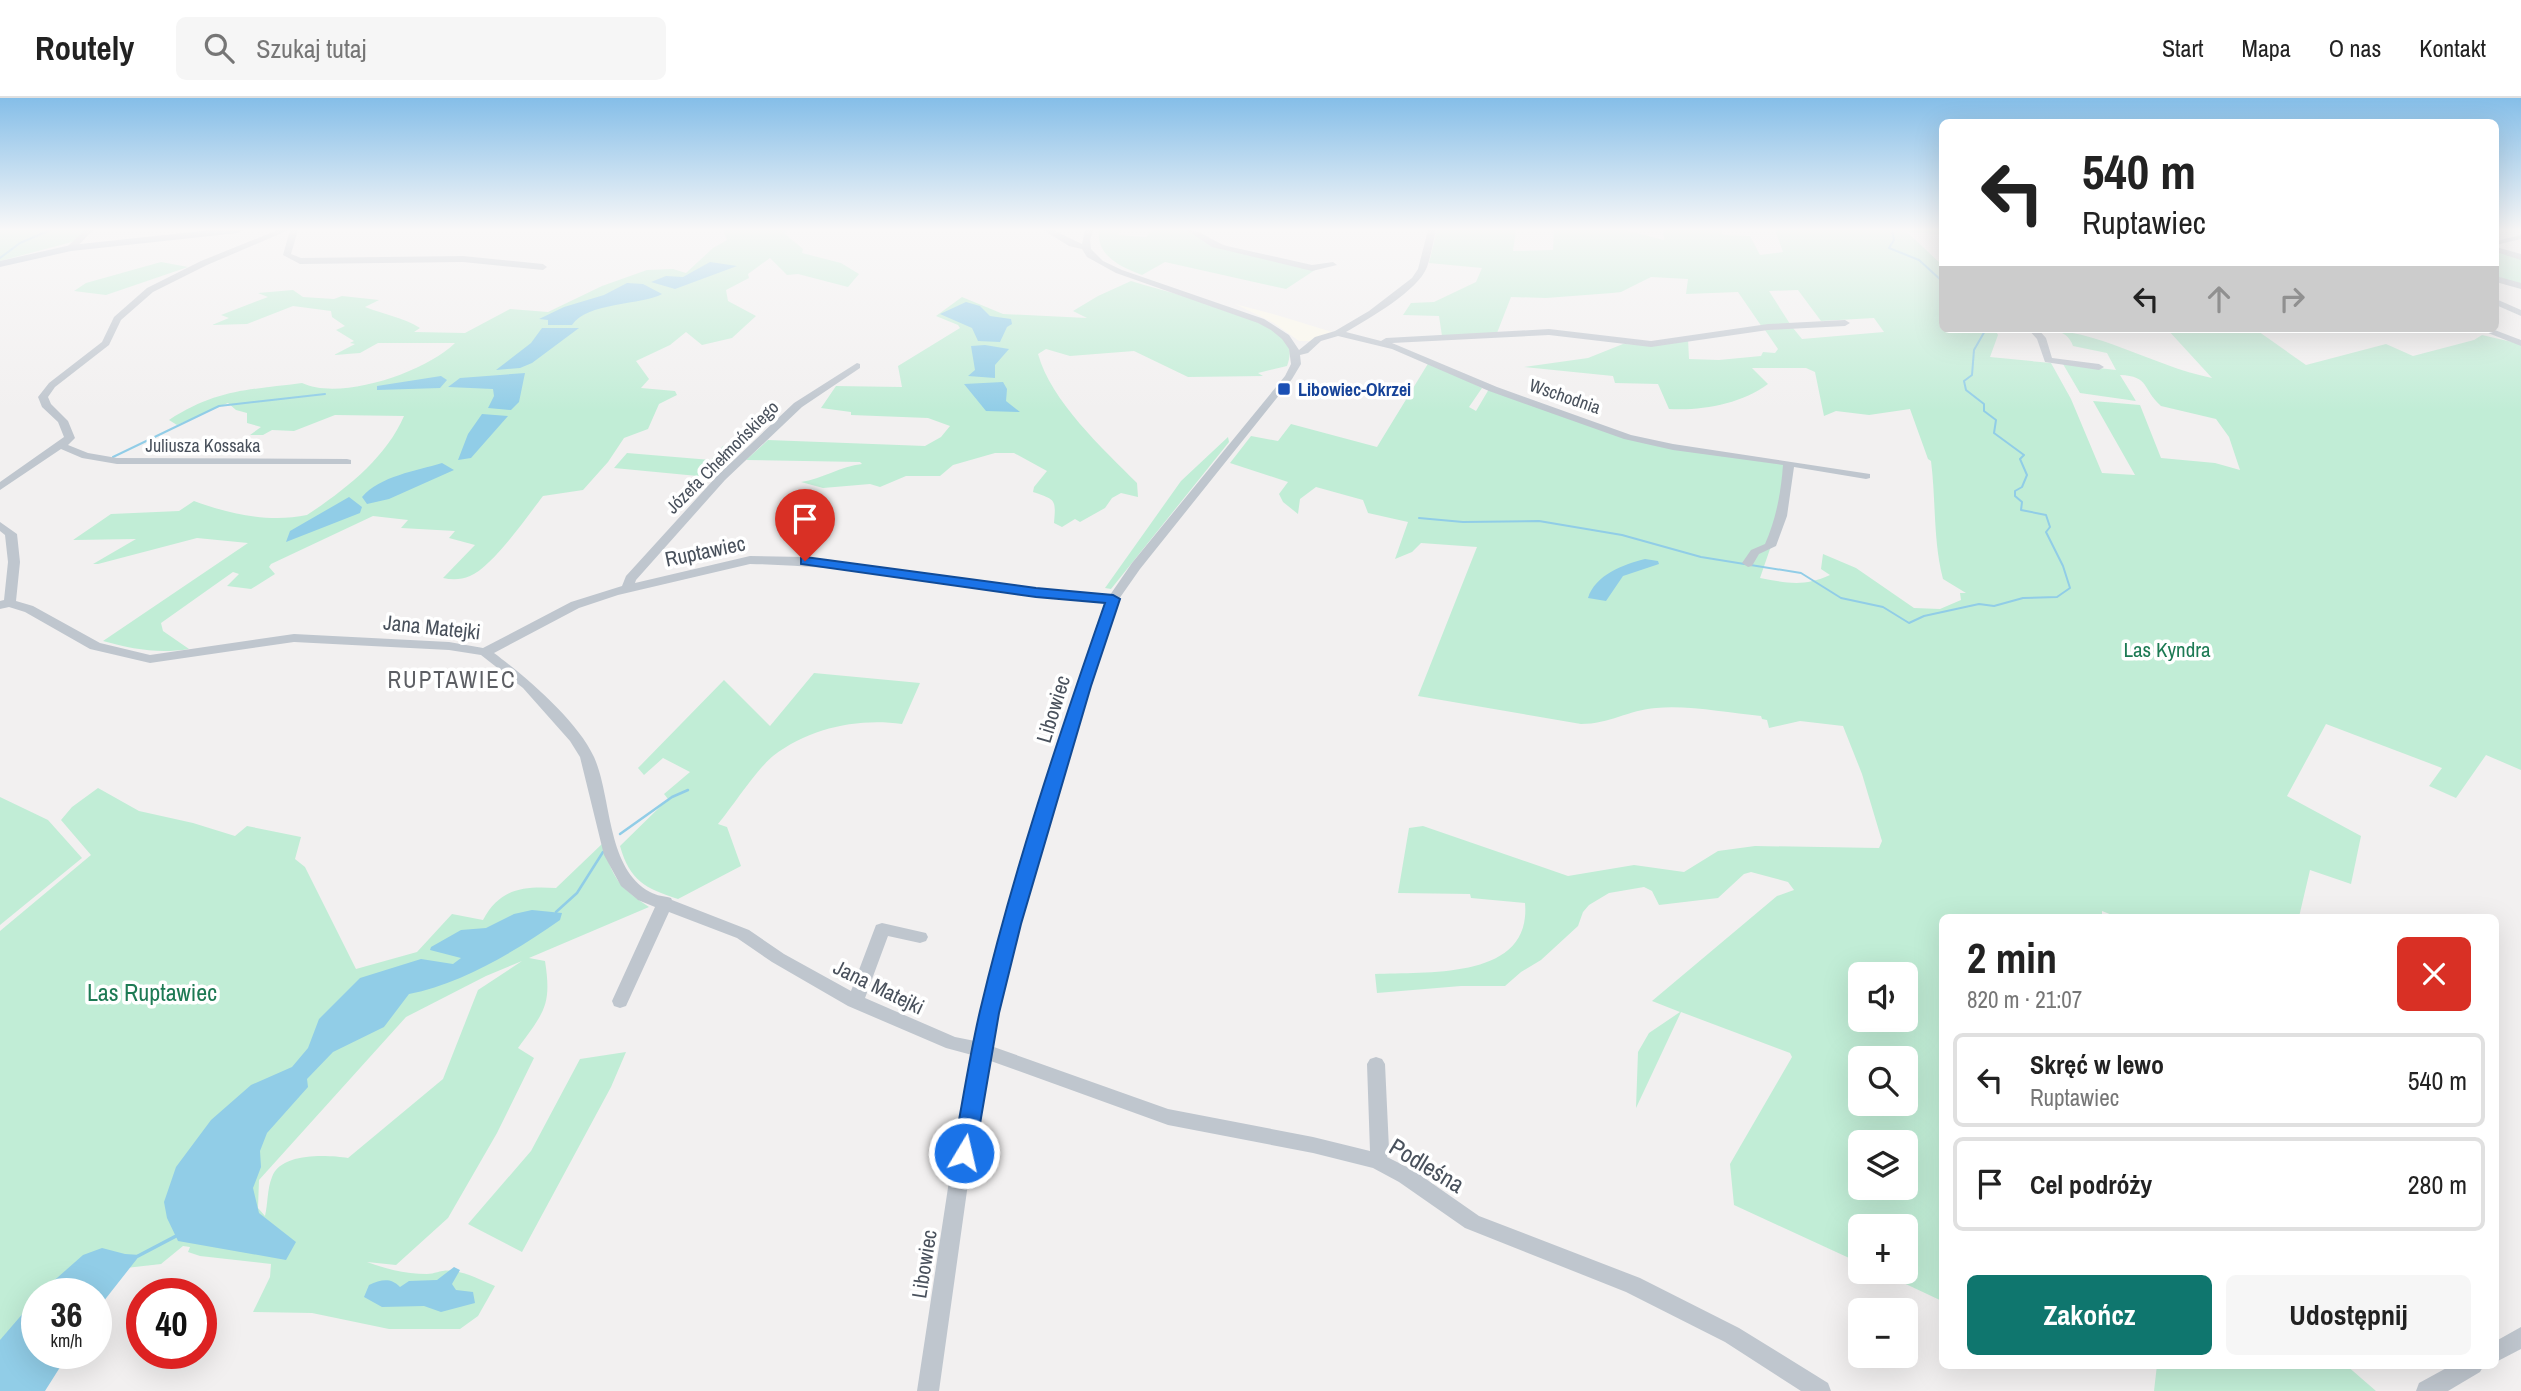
<!DOCTYPE html>
<html lang="pl">
<meta charset="utf-8">
<style>
body{margin:0;font-family:"Archivo Narrow",sans-serif;background:#f6f6f6;color:#222;height:100vh;display:flex;flex-direction:column;font-size:26px;white-space:nowrap}
*{box-sizing:border-box;margin:0}
p{font-size:23px;color:#767676}
.icon{flex:none;width:38px;height:38px;fill:none;stroke:currentColor;stroke-width:2;stroke-linecap:round;stroke-linejoin:round}
.map{position:relative;flex:1;overflow:hidden}
.sheet{position:absolute;left:1939px;top:816px;width:560px;height:455px;display:flex;flex-direction:column;background:#fff;border-radius:10px;box-shadow:0 7px 28px #0002}
.sheet>*{flex:none}
.hud{position:absolute;left:1939px;top:21px;width:560px;height:214px;border-radius:10px;box-shadow:0 7px 28px #0002;background:#fff;color:#222;overflow:hidden}
.buttons{position:absolute;left:1848px;top:864px;display:grid;gap:14px}
.buttons a{display:grid;place-items:center;width:70px;height:70px;border-radius:10px;background:#fff;box-shadow:0 7px 28px #0002;font-size:35px}
.speed{position:absolute;left:21px;top:1180px;display:flex;gap:14px;font-size:35px;font-weight:700;text-align:center}
.speed>*{display:grid;place-content:center;width:91px;height:91px;border-radius:50%;background:#fff;box-shadow:0 7px 28px #0002;line-height:1}
.speed small{font-size:18px;font-weight:400}
.speed .limit{border:10px solid #d22;background:#fff;color:#111}
.pin{position:absolute;display:grid;place-items:center;width:60px;height:60px;color:#fff;margin:-72px -30px;border-radius:50% 50% 50% 0;rotate:-45deg;box-shadow:0 0 7px #0007}
.pin .icon{rotate:45deg}
.me{position:absolute;width:77px;margin:-38px;rotate:9deg;stroke-linejoin:round;filter:drop-shadow(0 0 5px #0008)}
.turn{display:flex;align-items:center;gap:24px;height:147px;padding:0 28px;font-size:32px}
.turn .icon{width:91px;height:91px;stroke-width:2.5}
.turn b{display:block;font-size:49px;line-height:60px}
.lanes{display:flex;align-items:center;height:66px;padding:0 28px;background:#0003;justify-content:center;gap:35px;direction:ltr}
.lanes .off{opacity:.35}
.round{display:grid;place-items:center;flex:none;width:74px;height:74px;border-radius:10px;background:#f6f6f6}
.overview{display:flex;align-items:center;justify-content:space-between;height:119px;padding:0 28px}
h1{font-size:42px;font-weight:700;line-height:52px}
.action{display:flex;gap:14px;margin-top:auto;padding:14px 28px}
.action a{flex:1;height:80px;border-radius:10px;background:#0f766e;color:#fff;font-size:28px;font-weight:700;line-height:80px;text-align:center}
.action a+a{background:#f6f6f6;color:#222}
ul{padding:0;list-style:none}
li{display:flex;align-items:center;gap:21px;height:94px;margin:0 14px 10px;padding:0 14px;border:4px solid #e0e0e0;border-radius:10px}
li div{flex:1}
li b{display:block;font-size:26px}
li em{font-style:normal}
header{display:flex;align-items:center;gap:42px;box-sizing:border-box;height:98px;padding:0 35px;background:#fff;border-bottom:2px solid #e0e0e0}
header strong{font-size:33px}
nav{display:flex;gap:38px;margin-inline-start:auto;font-size:24px}
.search{width:490px;height:63px;background:#f6f6f6;display:flex;align-items:center;gap:18px;box-sizing:border-box;padding:0 24px;border-radius:10px;color:#767676;font-size:26px}
.map>svg:first-child{display:block}
.commercial{fill:#fbf8eb}
.green{fill:#c1edd6;fill-rule:evenodd}
.water{fill:#91cde7}
.lines{fill:none;stroke-linecap:round;stroke-linejoin:round}
.stream-far2{stroke:#91cde7;stroke-width:2}
.stream-far1{stroke:#91cde7;stroke-width:2.5}
.stream{stroke:#91cde7;stroke-width:3.5}
.minor{fill:#bfc6ce;fill-rule:evenodd}
.major{fill:#b1bdcd;fill-rule:evenodd}
.route{fill:#1a73e8;stroke:#114b97;stroke-width:2}
.transit-dot{fill:#1a4fb4;stroke:#fff;stroke-width:2.5}
.labels{text-anchor:middle;dominant-baseline:central;stroke-width:7;stroke-linejoin:round;paint-order:stroke}
.far-transit-label{font-size:18px;font-weight:bold;fill:#164399;stroke:#fff;text-anchor:start}
.far-street-label{font-size:18px;fill:#49515c;stroke:#fff}
.street-label{font-size:21px;fill:#49515c;stroke:#fff}
.park-label{font-size:21px;fill:#1d7a54;stroke:#fff}
.neighbourhood-label{font-size:23px;letter-spacing:2px;fill:#5d5f64;stroke:#fff}
.near-park-label{font-size:24px;fill:#1d7a54;stroke:#fff}
.near-street-label{font-size:24px;fill:#49515c;stroke:#fff}
</style>
<header>
<strong>Routely</strong>
<div class="search"><svg class="icon" aria-label="search" viewBox="0 0 24 24"><circle cx="10" cy="10" r="6"/><path d="M15 15l6 6"/></svg>Szukaj tutaj</div>
<nav><a>Start</a><a>Mapa</a><a>O nas</a><a>Kontakt</a></nav>
</header>
<div class="map">
<svg width="2521" height="1293" viewBox="0 0 2521 1293">
<rect width="100%" height="100%" fill="#f2f0f0"/>
<!-- commercial -->
<path class="commercial" d="M1235 206 1280 218 1332 234 1313 243H1299L1274 225Z"/>
<!-- green -->
<path class="green" d="M0 132H88L72 144 0 163Z
M723 132H787L784 135 803 151 802 155 841 165 859 176 848 189 798 176 787 177 770 160 748 176 749 180 726 192 728 203 756 218 732 240 702 247 686 234 670 247 636 263 649 281 641 290 675 293 677 297 659 306 648 331 624 340 608 364 583 392 543 398C527 419 492 469 470 478 461 482 452 482 443 480L475 447 449 440 455 433 401 430 408 422 373 418 271 466 269 469 275 476 251 491 227 488 239 476 233 474 161 525 163 533 189 551C158 556 132 551 103 543L248 445 197 440 98 466H93L136 441 73 442 111 416 179 413 194 403C229 416 270 425 307 417 345 392 386 360 404 318L335 317 294 333 272 332 263 337H250L261 329 247 325V315L236 312 228 305 177 327 169 322C217 291 249 292 302 285 340 303 424 275 455 245H378L360 255 334 257 355 246 350 245 354 243 336 232 345 228 332 219 331 213 293 208 247 226 212 227 229 220 221 217 268 199 258 195 293 192 303 199 334 201 342 198 379 202 365 209C385 217 403 219 420 230L414 234 465 235 510 211 548 214 602 188 647 172 673 171 686 175 713 150 727 142Z
M1099 132H1122L1118 137 1146 139 1153 132C1173 132 1193 128 1207 145L1315 172 1286 191 1165 164 1142 177C1121 169 1096 158 1099 132Z
M1437 132H1516L1513 153 1553 152 1554 132H1625L1664 142 1663 132H1721L1723 137 1750 138 1760 157 1783 154 1775 132H1939L1941 136 1907 134 1942 167V231H1995L1998 237 1990 259 2051 265 2071 301 2102 375 2135 377 2093 303 2140 307 2161 360 2215 365 2240 372 2229 339 2216 321 2161 308C2142 291 2150 278 2120 277L2136 303 2080 295 2063 266 2116 272 2107 255 2073 248C2067 230 2051 233 2035 231 2100 231 2149 267 2212 280L2167 231H2255L2306 267 2386 246 2413 258 2474 242 2482 237 2521 246V672L2486 657 2456 700 2429 688 2442 670 2326 626 2287 698 2361 738 2351 786 2310 772 2299 819H2117L2102 813V819H1942V1203L1880 1174H1906V1129H1860V1165L1734 1107 1730 1066 1792 959 1790 955 1681 914 1636 1010 1638 954 1649 935 1680 914 1652 903 1777 798 1794 792 1788 784 1751 774 1744 776 1718 800 1659 807 1652 793 1644 789 1609 795 1589 807 1583 814 1578 828 1541 862 1521 874 1505 888H1461L1377 895 1375 876C1426 873 1532 883 1525 805L1471 800 1470 796 1398 795 1409 730 1423 728 1568 778 1634 767 1684 774 1718 753 1755 748 1879 750 1882 743 1862 676 1843 628 1800 623 1769 630 1767 622 1762 621 1761 618C1727 615 1690 607 1656 610 1629 612 1609 626 1581 626L1418 598 1477 449 1421 445 1412 454 1395 461 1408 424 1368 415 1363 402 1316 389 1300 401 1298 416 1283 404 1279 396 1288 384 1230 365 1251 338 1278 343 1291 326 1377 349 1429 264 1482 290 1469 309 1476 313 1489 291 1634 342 1792 366 1771 448 1760 480C1787 485 1804 489 1830 477L1821 471 1823 456 1856 470 1914 510 1940 511 1961 502 1960 495H1966L1943 481C1933 443 1936 402 1931 363L1928 361 1910 311 1869 317 1836 313 1824 318 1815 274 1806 270H1752L1768 286C1741 306 1702 313 1669 311L1658 286 1615 285 1613 278 1524 269 1588 260 1623 246 1659 247 1688 241 1689 261 1719 262 1761 258 1763 254 1775 255 1778 251 1765 232 1793 230 1802 241 1884 234 1874 220 1821 223 1798 192 1769 193 1790 226 1762 229 1738 194 1686 196 1688 181 1651 179 1621 194 1612 195 1546 200 1511 199 1497 235 1442 238 1439 218 1403 217 1411 205 1434 204 1476 184 1482 170 1429 165ZM1860 877H1906V922H1860ZM1860 961H1906V1006H1860ZM1860 1045H1906V1090H1860Z
M2496 153 2521 161V187L2496 180Z
M161 164 188 169 106 197 74 193 86 185Z
M1131 183C1169 195 1259 215 1285 242 1292 250 1290 259 1287 268L1258 275 1263 278 1188 279 1134 253 1070 258 1046 251 1038 256C1051 303 1103 351 1137 385L1138 399 1121 395 1112 400 1105 410 1080 424 1075 421 1062 429 1054 425C1056 401 1056 402 1033 394L1034 389 1047 373 1014 355H995L953 367 940 378H906L880 389 870 386 823 390 801 384C822 381 841 368 862 366L860 364 746 362 768 342 925 348 941 339 950 328 928 320 851 317V314L821 310 836 288 902 289 898 268 960 230 958 227 936 218 962 199 1003 216 1087 220 1073 213 1098 198Z
M1228 339 1229 344 1111 491 1105 490 1181 383Z
M723 348 741 351 708 379 614 370 627 355 711 362Z
M814 575 920 585 902 626C857 620 810 630 773 658 756 672 733 708 718 726L727 729 741 768 678 801C645 790 630 783 620 748L668 701 664 696 690 674 663 660 644 677 638 670 724 582 770 628Z
M98 690 139 713 193 725 235 738 247 728 301 739 295 761 305 769 356 871 417 854 452 816 483 822C500 790 524 788 556 790L603 745C612 780 619 789 649 809L529 860 545 863C552 908 544 914 518 950L534 960 497 1035 448 1120 396 1167 367 1164C385 1171 407 1176 427 1176 436 1176 442 1171 453 1173 468 1175 481 1182 495 1188L478 1218 460 1231H389L312 1215 253 1214 270 1179 271 1166 200 1158 188 1154 190 1149 183 1148 161 1166 126 1170 96 1195H37V1255L0 1293V833L91 757 61 722 72 709ZM522 863 478 892 443 981 348 1060C328 1057 281 1054 272 1079 267 1091 268 1106 265 1118L258 1110 259 1082 406 919 486 878Z
M0 699 48 722 82 760 0 827Z
M626 954 611 989 522 1154 468 1126 531 1053 580 961Z
M2157 1267H2346L2376 1293H2154Z"/>
<!-- water -->
<path class="water" d="M710 164 737 168 675 191 651 184 666 178 683 179Z
M627 185 643 186 662 196C643 207 587 204 572 227H548V222L539 221 564 209 604 197Z
M966 204 980 208 990 218 1011 221 1012 226 1007 229 1000 244 978 243 972 230 940 216Z
M542 230H579L532 265 520 270 496 272 531 245Z
M985 247 1009 251 995 267V280L968 278 975 272 971 248Z
M525 275 519 304 511 312 488 310 494 298 493 291 448 289 460 280Z
M441 278 447 282 440 290 377 292V288Z
M1003 284 1007 291 1006 303 1020 314 986 313 964 286Z
M482 316 508 318 471 360 458 362 468 336Z
M442 365 454 372 389 401 367 406 362 399C380 378 416 373 442 365Z
M349 399 362 409 360 415 286 444 290 433Z
M1645 461 1658 463 1659 466 1623 478 1606 503 1588 500C1595 477 1624 466 1645 461Z
M532 812 562 815 560 822C516 853 461 886 409 896L384 929 333 954 307 981 308 989 267 1035 260 1053 261 1069 253 1090 259 1115 296 1144 286 1162 178 1143 167 1120 164 1104 176 1069 211 1022 251 987 292 969 308 950 319 921 360 880 421 861 453 866 461 860 430 852 431 849 461 832 486 830 514 816Z
M102 1150 125 1156 140 1157 96 1213V1195H40L83 1157Z
M454 1169 460 1172 452 1186 456 1192 473 1194 475 1205 441 1214 424 1208 382 1209 364 1199 369 1187C381 1182 390 1179 400 1189L409 1183 437 1182Z
M37 1199V1255H69L45 1293H0V1242Z"/>
<g class="lines">
<!-- stream-far2 -->
<path class="stream-far2" d="M1892 132 1894 142 1889 150 1919 162 1942 183
M0 160 20 145 50 132
M113 359 219 308 325 296
M1419 420 1463 424 1539 423 1622 437 1701 459 1801 475 1841 500 1883 509 1909 525 1924 518 1979 506 1994 508 2023 500 2057 499 2070 490 2063 468 2046 434 2050 429 2046 417 2021 412 2022 404 2015 398V393L2022 389 2027 377 2020 361 2024 357 1994 335 1996 322 1984 313V306L1966 292 1964 283 1972 277 1974 252 1986 231"/>
<!-- stream-far1 -->
<path class="stream-far1" d="M620 736 672 699 688 692
M556 814 577 795 603 754"/>
<!-- stream -->
<path class="stream" d="M138 1158 178 1137"/>
<!-- minor -->
<path class="minor" d="M85 132H93L74 152H68V148Z
M278 132H289L207 167 153 194 121 222 109 247 55 289 48 299 51 306 68 323 75 340 68 347 88 355 117 360 347 361 351 362V366H117L82 360 61 351 0 392V384L64 339 58 324 42 309 38 299 49 285 102 244 114 219 147 190 201 163Z
M290 132H298L291 156 301 160 463 158 543 166 547 169 543 172 463 164 300 166 283 157Z
M1043 132H1053L1082 146 1085 132H1093L1090 142 1091 151 1103 163 1122 172 1264 221 1289 237 1299 252 1315 239 1335 233 1369 213 1412 180 1418 171 1428 132H1436C1433 144 1431 158 1427 169 1418 193 1368 221 1346 234L1381 243 1386 240 1549 231 1651 243 1768 226 1845 222 1850 225 1845 228 1768 232 1651 249 1549 237 1392 245 1497 289 1631 337 1673 346 1870 376V380L1866 381 1794 369 1787 418 1776 448 1759 456 1752 468 1748 469 1742 465 1751 452 1765 446C1776 421 1781 395 1783 367L1673 352 1624 341 1489 293 1392 251 1338 238 1321 243 1308 255 1300 257 1301 266 1292 281 1140 471 1119 501 1110 523C1066 664 1021 803 991 948L1168 1011 1313 1039 1370 1053 1367 966 1370 961 1376 959 1382 961 1385 966 1389 1051 1387 1059 1413 1072 1479 1118 1640 1180 1739 1230 1828 1285 1831 1293H1801L1725 1244 1626 1194 1465 1130 1399 1084 1373 1070 1313 1055 1168 1027 988 962 972 1057 939 1293H917L953 1057 972 957 946 950 848 908 772 864 737 840 669 814 626 908 620 910 614 908 612 903 655 809 638 802 621 788 604 757 580 659 570 643 523 590 481 557 449 552 294 544 150 565 90 551 25 514 9 509 0 511V503L4 502 8 464 5 437 0 433V424L17 436 20 464 16 503 33 508 100 545 150 557 294 536 449 544 483 550 571 504 622 488 626 478 717 378 794 305 857 265 860 266V270L802 309 725 382 636 482 635 485 750 458 805 459 1036 490 1110 497 1132 465 1285 278 1291 266 1289 251 1282 241 1271 232 1258 225 1116 175 1087 159 1082 151 1069 148ZM750 466C869 468 987 493 1106 504L1020 767 992 866 975 943 955 939 865 900 888 838 920 845 926 843 928 839 926 835 882 825 876 827 851 893 784 856 749 832 672 802 671 800C664 798 657 798 650 794 606 770 612 699 594 659 577 622 526 579 494 555L579 510 618 497Z
M1187 132C1202 132 1213 144 1227 148L1312 167 1333 164 1337 167 1312 173 1225 152 1212 149Z
M2521 137V141L2496 147V143Z
M2496 149 2521 156V162L2496 154Z
M2496 178 2521 185V191L2496 184Z
M2496 201 2521 212V218L2496 207Z
M2028 231H2038L2046 240 2052 260 2099 266 2104 269 2099 272 2045 264 2037 241Z
M2478 231H2492L2521 242V248Z
M2521 1229V1251L2496 1264V1243Z
M2452 1267H2484L2480 1274 2448 1293H2416L2419 1285Z"/>
<!-- major -->
<path class="major" d="M211 132H243L238 135 71 153 0 169V163L71 147Z"/>
</g>
<!-- sky -->
<linearGradient id="sky" x2="0" y2="1"><stop stop-color="#85bee8"/><stop offset="0.42" stop-color="#f9f8f8"/><stop offset="1" stop-color="#f9f8f8" stop-opacity="0"/></linearGradient>
<rect width="2521" height="313" fill="url(#sky)"/>
<!-- route -->
<path class="route" d="M805 459 1036 490 1113 497 1120 501 1091 588 1021 826 999 915 975 1055 972 1061 964 1064 957 1061 953 1055C962 1008 969 960 980 913 1012 777 1059 637 1105 505L1036 499 801 466V460Z"/>
<!-- markers -->
<rect class="transit-dot" x="1277" y="284" width="14" height="14" rx="3.5"/>
<g class="labels">
<!-- far-transit labels -->
<g class="far-transit-label">
<text x="1298" y="291">Libowiec-Okrzei</text>
</g>
<!-- far-street labels -->
<g class="far-street-label">
<text transform="translate(1565 298) rotate(19)">Wschodnia</text>
<text x="203" y="347">Juliusza Kossaka</text>
<text transform="translate(722 359) rotate(-45)">Józefa Chełmońskiego</text>
</g>
<!-- street labels -->
<g class="street-label">
<text transform="translate(705 453) rotate(-12)">Ruptawiec</text>
<text transform="translate(432 529) rotate(6)">Jana Matejki</text>
<text transform="translate(1053 611) rotate(-73)">Libowiec</text>
<text transform="translate(879 889) rotate(26)">Jana Matejki</text>
<text transform="translate(924 1166) rotate(-81)">Libowiec</text>
</g>
<!-- park labels -->
<g class="park-label">
<text x="2167" y="551">Las Kyndra</text>
</g>
<!-- neighbourhood labels -->
<g class="neighbourhood-label">
<text x="452" y="581">RUPTAWIEC</text>
</g>
<!-- near-park labels -->
<g class="near-park-label">
<text x="152" y="894">Las Ruptawiec</text>
</g>
<!-- near-street labels -->
<g class="near-street-label">
<text transform="translate(1427 1067) rotate(31)">Podleśna</text>
</g>
</g>
</svg>
<div class="buttons">
<a><svg class="icon" aria-label="sound" viewBox="0 0 24 24"><path d="M4 9h4l5-4v14l-5-4H4zM17 9q2 3 0 6"/></svg></a>
<a><svg class="icon" aria-label="search" viewBox="0 0 24 24"><circle cx="10" cy="10" r="6"/><path d="M15 15l6 6"/></svg></a>
<a><svg class="icon" aria-label="layers" viewBox="0 0 24 24"><path d="M12 4l9 5-9 5-9-5zM3 14l9 5 9-5"/></svg></a>
<a>+</a>
<a>−</a>
</div>
<div class="speed"><div>36<small>km/h</small></div><div class="limit">40</div></div>
<div class="pin" style="left:805px;top:463px;background:#d93025"><svg class="icon" aria-label="arrive" viewBox="0 0 24 24"><path d="M6 21V4h12l-3 4 3 4H6"/></svg></div>
<svg class="me" style="left:964px;top:1055px" viewBox="-20 -20 40 40"><circle r="17" fill="#1a73e8" stroke="#fff" stroke-width="3"/><path d="M0-11L8 9 0 5-8 9z" fill="#fff"/></svg>
<div class="hud">
<div class="turn"><svg class="icon" aria-label="left" viewBox="0 0 24 24"><path d="M17 20v-9H6M10 6l-5 5 5 5"/></svg><div><b>540 m</b>Ruptawiec</div></div>
<div class="lanes"><svg class="icon" aria-label="left" viewBox="0 0 24 24"><path d="M17 20v-9H6M10 6l-5 5 5 5"/></svg><svg class="icon off" aria-label="ahead" viewBox="0 0 24 24"><path d="M12 20V5M6 11l6-6 6 6"/></svg><svg class="icon off" aria-label="right" viewBox="0 0 24 24"><path d="M7 20v-9h11M14 6l5 5-5 5"/></svg></div>
</div>
<section class="sheet">
<div class="overview"><div><h1>2 min</h1><p>820 m · 21:07</p></div><a class="round" style="background:#d93025;color:#fff"><svg class="icon" aria-label="close" viewBox="0 0 24 24"><path d="M6 6l12 12M18 6L6 18"/></svg></a></div>
<ul>
<li><svg class="icon" aria-label="left" viewBox="0 0 24 24"><path d="M17 20v-9H6M10 6l-5 5 5 5"/></svg><div><b>Skręć w lewo</b><p>Ruptawiec</p></div><em>540 m</em></li>
<li><svg class="icon" aria-label="arrive" viewBox="0 0 24 24"><path d="M6 21V4h12l-3 4 3 4H6"/></svg><div><b>Cel podróży</b></div><em>280 m</em></li>
</ul>
<div class="action"><a>Zakończ</a><a>Udostępnij</a></div>
</section>
</div>
